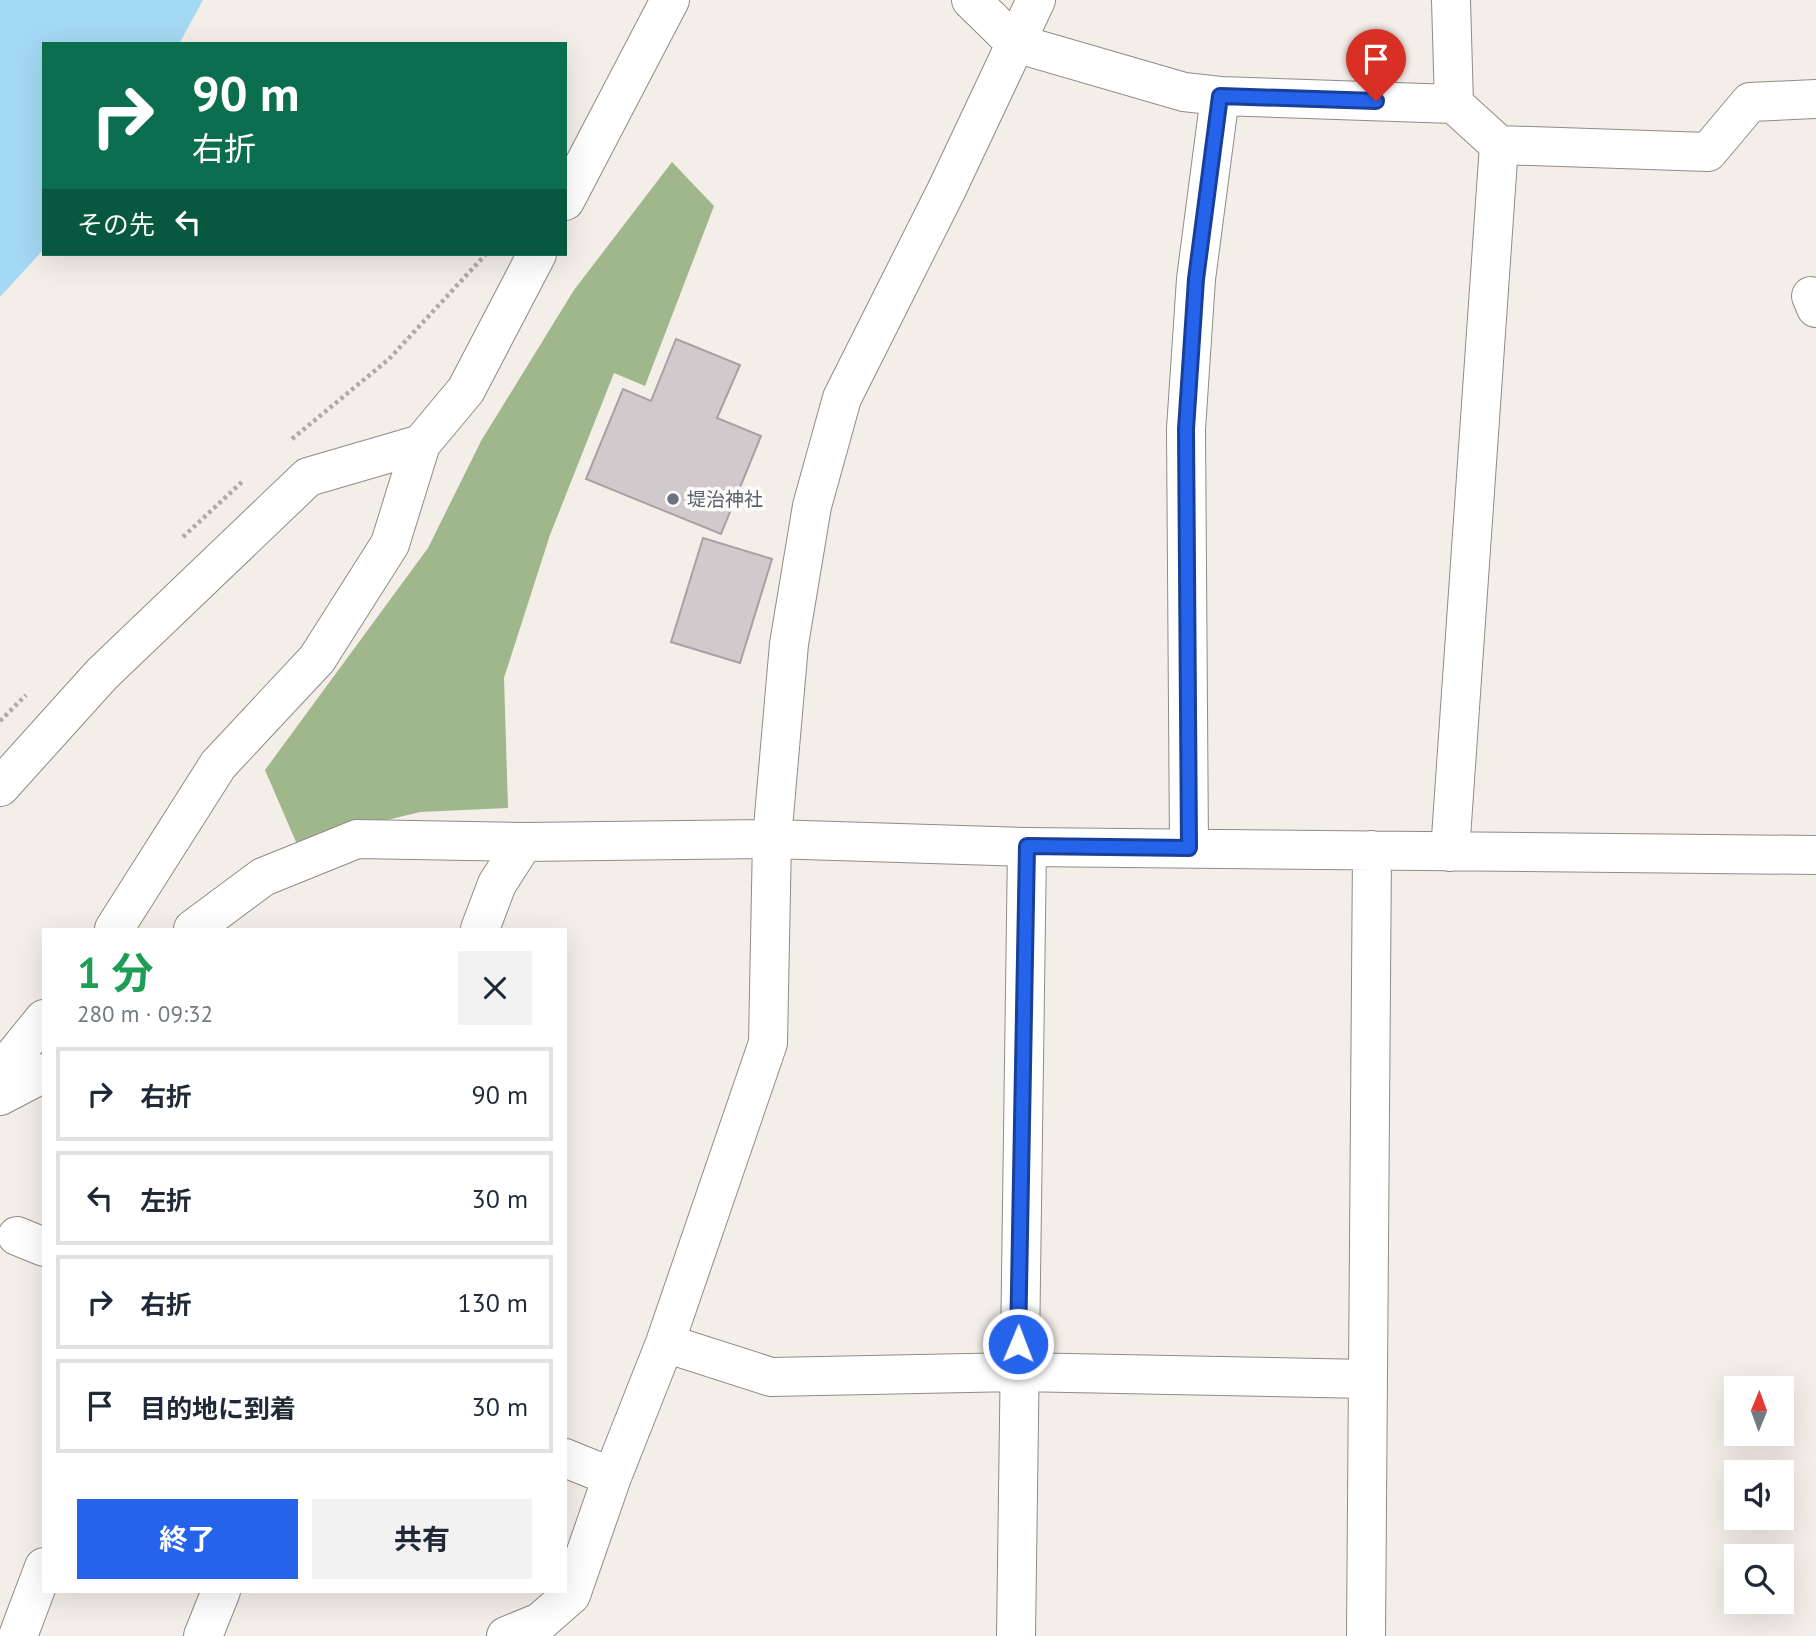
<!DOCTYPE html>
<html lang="ja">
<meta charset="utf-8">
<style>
body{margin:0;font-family:"PT Sans","Noto Sans JP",sans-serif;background:#f2f2f3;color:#1f2937;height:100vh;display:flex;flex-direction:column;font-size:26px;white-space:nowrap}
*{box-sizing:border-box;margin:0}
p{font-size:23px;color:#747a83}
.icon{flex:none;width:38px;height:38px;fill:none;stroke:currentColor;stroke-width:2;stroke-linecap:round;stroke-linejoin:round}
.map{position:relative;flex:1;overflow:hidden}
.panel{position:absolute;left:42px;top:928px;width:525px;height:665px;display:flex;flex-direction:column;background:#fff;border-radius:0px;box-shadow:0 7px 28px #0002}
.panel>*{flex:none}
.guide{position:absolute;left:42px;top:42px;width:525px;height:214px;border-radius:0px;box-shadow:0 7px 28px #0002;background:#0b6e4f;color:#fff;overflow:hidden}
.needle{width:46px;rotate:1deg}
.buttons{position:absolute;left:1724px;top:1376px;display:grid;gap:14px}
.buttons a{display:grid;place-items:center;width:70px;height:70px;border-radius:0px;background:#fff;box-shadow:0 7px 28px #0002;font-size:35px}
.pin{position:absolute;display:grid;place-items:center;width:60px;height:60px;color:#fff;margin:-72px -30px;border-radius:50% 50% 50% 0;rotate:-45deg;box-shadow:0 0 7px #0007}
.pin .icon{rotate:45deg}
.me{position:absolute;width:77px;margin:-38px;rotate:1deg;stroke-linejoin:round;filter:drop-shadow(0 0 5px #0008)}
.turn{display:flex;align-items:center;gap:24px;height:147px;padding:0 35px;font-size:32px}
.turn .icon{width:91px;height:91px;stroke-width:2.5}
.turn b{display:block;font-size:49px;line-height:60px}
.then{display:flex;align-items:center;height:66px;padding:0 35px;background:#0003;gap:14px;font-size:26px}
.round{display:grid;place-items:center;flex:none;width:74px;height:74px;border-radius:0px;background:#f2f2f3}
.summary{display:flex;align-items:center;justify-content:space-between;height:119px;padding:0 35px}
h1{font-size:42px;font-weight:700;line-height:52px;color:#1e9e55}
.button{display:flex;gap:14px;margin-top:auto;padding:14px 35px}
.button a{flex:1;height:80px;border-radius:0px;background:#2563eb;color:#fff;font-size:28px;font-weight:700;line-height:80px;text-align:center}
.button a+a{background:#f2f2f3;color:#1f2937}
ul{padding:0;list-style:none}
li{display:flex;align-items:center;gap:21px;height:94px;margin:0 14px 10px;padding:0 21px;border:4px solid #e0e1e3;border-radius:0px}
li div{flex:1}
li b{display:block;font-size:26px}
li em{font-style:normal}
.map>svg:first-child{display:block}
.forest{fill:#a0b78b}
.water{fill:#a4d9f3}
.building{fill:#d1cacd;stroke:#a8a1a4;stroke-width:2}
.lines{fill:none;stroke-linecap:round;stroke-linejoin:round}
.minor-casing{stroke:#908b86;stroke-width:40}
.tertiary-casing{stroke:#908b86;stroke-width:40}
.path{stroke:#aeaaa6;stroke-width:4.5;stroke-dasharray:3.5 3.5;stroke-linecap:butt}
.minor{stroke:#fff;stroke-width:38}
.tertiary{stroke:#fff;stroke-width:38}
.route-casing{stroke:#184099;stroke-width:18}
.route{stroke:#2563eb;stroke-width:12}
.worship-dot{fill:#6b7280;stroke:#fefcfa;stroke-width:2.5}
.labels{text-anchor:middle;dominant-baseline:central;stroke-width:7;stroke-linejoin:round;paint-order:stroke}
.worship-label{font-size:19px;fill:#5b616d;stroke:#fefcfa;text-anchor:start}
</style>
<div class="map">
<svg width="1816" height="1636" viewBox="0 0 1816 1636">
<rect width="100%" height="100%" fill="#f4eee9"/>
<!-- forest -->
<path class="forest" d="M672 162 714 206 645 386 614 373 550 535 504 678 508 808 420 812 296 842 265 770 428 548 481 441 574 290Z"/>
<!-- water -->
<path class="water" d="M0 0H203L179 44H44V249L0 297Z"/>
<!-- building -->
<path class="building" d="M676 339 740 365 717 418 761 436 721 534 586 479 623 389 651 401Z
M703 538 772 559 740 663 671 642Z"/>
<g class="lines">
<!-- minor casing -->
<g class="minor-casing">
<path id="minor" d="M971 0 1015 43 1184 92 1220 96 1454 104 1499 145 1708 152 1750 102 1816 99
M1451 0 1454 104
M1811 296 1816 308
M1189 848 1186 429 1196 279 1220 96
M1450 852 1499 145
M114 929 218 765 317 659 390 544 421 444
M193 929 263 877 357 839 524 842 772 839 1027 847 1816 855
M480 929 497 884 524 842
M0 1073 44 1019
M0 1096 44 1073
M17 1236 44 1247
M665 1343 771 1377 1018 1372 1368 1379
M565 1458 612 1477
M18 1636 44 1567
M203 1636 221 1591
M506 1636 540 1622 571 1595 612 1477 665 1343 768 1043 772 839 789 644 812 506 842 398 947 189 1036 0
M1016 1636 1027 847
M1366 1636 1372 850"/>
</g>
<!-- tertiary casing -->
<g class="tertiary-casing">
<path id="tertiary" d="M565 201 670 0
M0 787 102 674 308 477 421 444 466 390 537 254"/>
</g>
<!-- path -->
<path class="path" d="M292 439 389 359 486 254
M183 537 243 481
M0 721 26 695"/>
<!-- minor -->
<use href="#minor" class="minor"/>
<!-- tertiary -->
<use href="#tertiary" class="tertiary"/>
</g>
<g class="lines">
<!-- route casing -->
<g class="route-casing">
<path id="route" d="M1018 1344 1027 846 1189 848 1186 429 1196 279 1220 96 1376 101"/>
</g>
<!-- route -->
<use href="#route" class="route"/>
</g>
<!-- markers -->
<circle class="worship-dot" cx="673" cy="499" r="7"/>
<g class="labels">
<!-- worship labels -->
<g class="worship-label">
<text x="687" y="499">堤治神社</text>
</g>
</g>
</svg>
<div class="buttons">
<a><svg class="needle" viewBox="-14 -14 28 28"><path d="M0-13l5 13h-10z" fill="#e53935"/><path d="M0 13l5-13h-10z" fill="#747a83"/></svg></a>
<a><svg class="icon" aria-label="sound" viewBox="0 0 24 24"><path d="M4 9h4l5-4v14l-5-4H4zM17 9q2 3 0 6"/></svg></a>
<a><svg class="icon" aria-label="search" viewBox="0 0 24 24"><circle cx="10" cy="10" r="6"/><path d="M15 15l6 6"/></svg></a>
</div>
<div class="pin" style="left:1376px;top:101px;background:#d93025"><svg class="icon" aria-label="arrive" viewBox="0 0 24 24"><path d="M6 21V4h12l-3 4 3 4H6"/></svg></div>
<svg class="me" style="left:1018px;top:1344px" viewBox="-20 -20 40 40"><circle r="17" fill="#2563eb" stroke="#fff" stroke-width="3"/><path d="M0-11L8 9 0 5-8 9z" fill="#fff"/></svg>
<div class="guide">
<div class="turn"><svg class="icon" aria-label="right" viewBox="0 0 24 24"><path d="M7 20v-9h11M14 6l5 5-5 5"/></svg><div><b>90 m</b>右折</div></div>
<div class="then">その先<svg class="icon" aria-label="left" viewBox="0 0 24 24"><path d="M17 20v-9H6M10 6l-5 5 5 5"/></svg></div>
</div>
<section class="panel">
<div class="summary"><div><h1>1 分</h1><p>280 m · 09:32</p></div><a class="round"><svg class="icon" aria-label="close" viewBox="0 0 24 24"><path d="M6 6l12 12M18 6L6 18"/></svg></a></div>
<ul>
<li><svg class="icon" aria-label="right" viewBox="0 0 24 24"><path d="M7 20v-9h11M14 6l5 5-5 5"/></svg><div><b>右折</b></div><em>90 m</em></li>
<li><svg class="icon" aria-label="left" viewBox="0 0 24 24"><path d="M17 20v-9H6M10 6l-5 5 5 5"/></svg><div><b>左折</b></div><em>30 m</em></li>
<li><svg class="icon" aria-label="right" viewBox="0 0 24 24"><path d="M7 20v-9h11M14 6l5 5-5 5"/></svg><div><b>右折</b></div><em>130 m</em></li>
<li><svg class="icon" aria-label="arrive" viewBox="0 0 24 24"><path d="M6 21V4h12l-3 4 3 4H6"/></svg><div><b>目的地に到着</b></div><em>30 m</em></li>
</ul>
<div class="button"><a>終了</a><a>共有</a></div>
</section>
</div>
